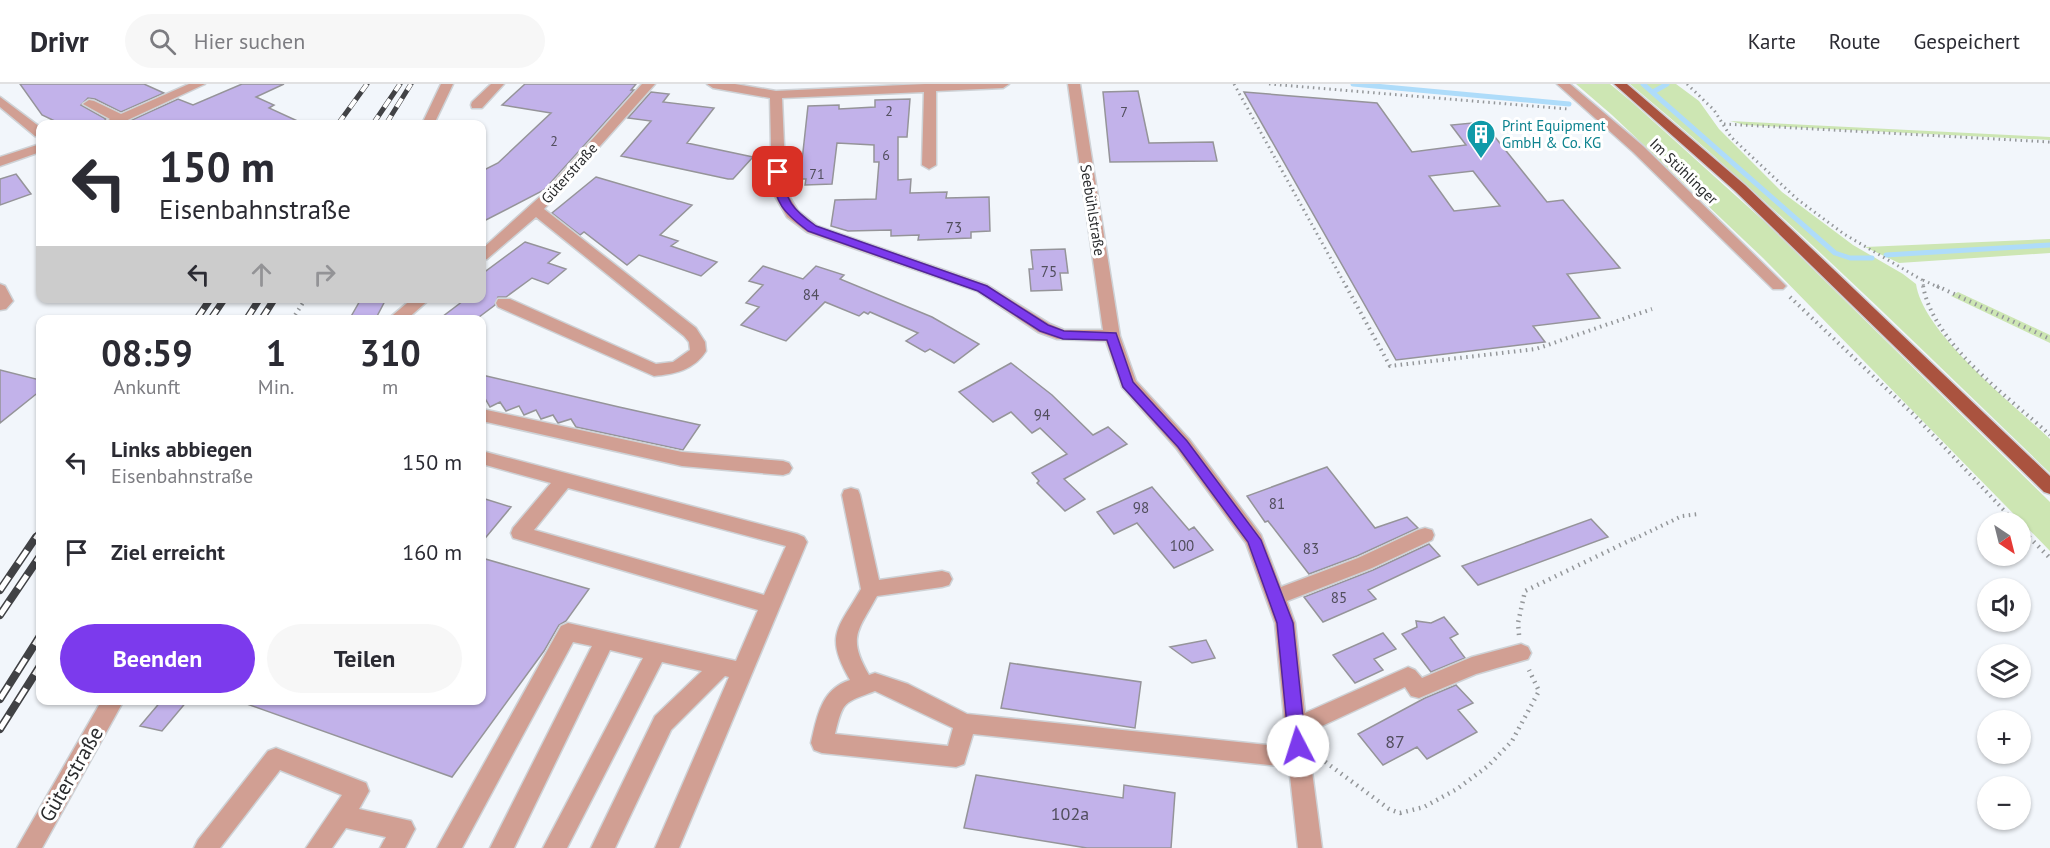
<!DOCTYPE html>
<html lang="de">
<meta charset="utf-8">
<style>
body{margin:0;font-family:"PT Sans",sans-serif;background:#f7f7f7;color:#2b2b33;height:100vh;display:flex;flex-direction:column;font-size:22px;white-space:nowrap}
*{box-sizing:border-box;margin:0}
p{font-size:20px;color:#7c7c81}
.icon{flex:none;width:33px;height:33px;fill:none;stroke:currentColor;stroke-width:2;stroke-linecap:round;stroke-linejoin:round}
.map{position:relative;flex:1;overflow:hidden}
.details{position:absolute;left:36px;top:231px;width:450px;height:390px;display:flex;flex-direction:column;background:#fff;border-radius:12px;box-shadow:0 2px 4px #0004}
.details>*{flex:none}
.banner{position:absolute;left:36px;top:36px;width:450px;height:183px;border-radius:12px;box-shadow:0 2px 4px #0004;background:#fff;color:#2b2b33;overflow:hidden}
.needle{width:39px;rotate:145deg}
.fabs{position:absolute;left:1977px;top:428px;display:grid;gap:12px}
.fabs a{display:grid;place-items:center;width:54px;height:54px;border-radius:50%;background:#fff;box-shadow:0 2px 4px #0004;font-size:30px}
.pin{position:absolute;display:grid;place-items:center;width:51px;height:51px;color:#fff;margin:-26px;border-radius:12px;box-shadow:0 3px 9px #0006}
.me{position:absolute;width:66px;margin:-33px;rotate:355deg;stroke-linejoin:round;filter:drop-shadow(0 0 4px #0008)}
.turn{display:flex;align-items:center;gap:21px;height:126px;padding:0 24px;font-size:27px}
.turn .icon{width:78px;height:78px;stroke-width:2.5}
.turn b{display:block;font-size:42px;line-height:51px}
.lanes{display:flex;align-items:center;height:57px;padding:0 24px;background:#0003;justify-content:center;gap:30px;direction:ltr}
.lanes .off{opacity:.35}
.eta{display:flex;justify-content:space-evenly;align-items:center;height:102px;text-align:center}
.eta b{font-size:36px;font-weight:600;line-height:42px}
.button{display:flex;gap:12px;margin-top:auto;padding:12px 24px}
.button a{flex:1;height:69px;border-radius:36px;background:#7c3aed;color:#fff;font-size:24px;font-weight:600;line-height:69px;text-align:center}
.button a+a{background:#f7f7f7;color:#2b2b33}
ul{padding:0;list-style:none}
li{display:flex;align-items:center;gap:18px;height:90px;padding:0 24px}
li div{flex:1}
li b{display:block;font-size:22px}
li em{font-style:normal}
header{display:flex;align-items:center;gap:36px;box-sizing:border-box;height:84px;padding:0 30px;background:#fff;border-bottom:2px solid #e1e1e2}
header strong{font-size:28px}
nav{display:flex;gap:33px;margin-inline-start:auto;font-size:21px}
.search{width:420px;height:54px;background:#f7f7f7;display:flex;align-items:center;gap:15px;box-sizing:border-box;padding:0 21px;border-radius:33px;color:#7c7c81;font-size:22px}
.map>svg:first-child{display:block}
.green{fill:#cde6b3}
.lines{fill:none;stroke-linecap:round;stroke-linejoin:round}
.stream{stroke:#aedcfa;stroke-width:5}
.building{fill:#c2b2ea;stroke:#959499;stroke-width:1.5;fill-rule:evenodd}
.minor-casing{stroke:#ced2d6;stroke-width:3}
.major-casing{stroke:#ced2d6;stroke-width:3}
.path-far2{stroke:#94979a;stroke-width:3;stroke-dasharray:1.5 4;stroke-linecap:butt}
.path-far1{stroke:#94979a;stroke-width:4;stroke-dasharray:1.5 4.5;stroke-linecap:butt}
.path{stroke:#94979a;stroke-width:4.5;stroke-dasharray:1.5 5;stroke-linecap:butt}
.minor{fill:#d19f93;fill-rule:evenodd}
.major{fill:#aa533f;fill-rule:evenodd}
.rail-far2-casing{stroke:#414245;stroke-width:5}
.rail-far1-casing{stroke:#414245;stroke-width:7}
.rail-casing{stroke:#414245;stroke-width:8}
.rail-far2{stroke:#fff;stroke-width:4;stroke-dasharray:10;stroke-linecap:butt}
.rail-far1{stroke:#fff;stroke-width:4.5;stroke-dasharray:13;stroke-linecap:butt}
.rail{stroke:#fff;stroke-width:5;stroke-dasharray:16;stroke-linecap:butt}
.route{fill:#7c3aed;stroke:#51269a;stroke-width:1.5}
.labels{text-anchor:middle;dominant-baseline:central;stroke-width:6;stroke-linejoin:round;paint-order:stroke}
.far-number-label{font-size:14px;fill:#514e5d}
.far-culture-label{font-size:15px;fill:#0d838f;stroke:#fff;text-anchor:start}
.far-street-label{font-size:15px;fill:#2b2c2e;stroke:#fff}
.number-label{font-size:15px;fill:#514e5d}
.near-number-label{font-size:18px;fill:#514e5d}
.near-street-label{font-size:21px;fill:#2b2c2e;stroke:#fff}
</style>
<header>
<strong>Drivr</strong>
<div class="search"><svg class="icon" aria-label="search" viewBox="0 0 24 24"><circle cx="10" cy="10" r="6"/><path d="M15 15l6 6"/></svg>Hier suchen</div>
<nav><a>Karte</a><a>Route</a><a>Gespeichert</a></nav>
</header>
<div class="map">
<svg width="2050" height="764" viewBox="0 0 2050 764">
<rect width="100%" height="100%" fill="#f2f6fb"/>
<!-- green -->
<path class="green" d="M1576 0H1610L1633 19 1766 139 2050 418V467L1763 174 1612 31Z
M1630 0H1676L1699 17 1719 45 1782 108 1853 161 1903 190 1916 200C1923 249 2013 320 2050 355V389C1913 257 1777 122 1630 0Z
M1730 37 2050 53V56L1745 41Z
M2050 155V169L1899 179 1865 163Z
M1958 208 2050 251V259L1951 212Z"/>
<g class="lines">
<!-- stream -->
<path class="stream" d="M1353 0 1569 20
M1643 0 1835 169 1850 174H1872
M1653 8 1667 0
M1886 171 2050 161"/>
</g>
<!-- building -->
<path class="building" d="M20 0H144L164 9 121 28 95 15 88 14 81 21 106 35 101 40H61L42 31Z
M242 0H284L256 13 274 21 269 24 304 40H123L178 15 193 21Z
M525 0H636L631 6H634L544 106 482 138V87L498 79 551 29 502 21Z
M1138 7 1149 59 1213 58 1217 77 1110 78 1103 8Z
M651 8 669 10 663 18 714 24 687 59 753 73 733 95H728L621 72 651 37 628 34Z
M1244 8 1377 19 1412 68 1466 61 1451 41 1483 38 1547 118 1563 116 1620 184 1567 190 1600 234 1533 242 1545 258 1396 276ZM1473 87 1500 122 1454 127 1429 92Z
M910 15 907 53H898V96L911 95 910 109 947 108 946 114 989 113 990 147 971 148V154L918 156 919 151 891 152V146L848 147 831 142 835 116 876 115 879 78H874V61L837 59 832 100 805 101 806 95H800L808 22 839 21V25L875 23V16Z
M16 90 31 110 0 121V95Z
M596 93 692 121 660 151 678 157 671 162 717 178 701 192 639 171 627 181 584 148 580 151 552 129Z
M525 158 560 169 548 179 566 185 548 200 532 194 506 213H498L495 221 475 236H438L467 214H482V190Z
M1065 165 1068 189H1060L1062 206 1031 207 1029 185H1033L1031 166Z
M763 182 803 195 816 182 844 191 840 195 932 233 979 260 954 279 930 265 925 268 906 257 918 249 870 228 868 230 864 228 859 232 825 218 786 257 741 241 759 223 746 219 763 201 749 197Z
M361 215H386L375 236H349Z
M1011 279 1052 311 1093 351 1108 343 1127 360 1064 395 1085 415 1065 427 1037 399 1039 397 1032 389 1067 370 1040 344 1032 349 1011 328 993 338 959 308Z
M0 286 40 296V307L0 339Z
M482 291 619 323 700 341 683 366 576 343 571 335 558 339 553 331 541 335 536 326 524 331 519 322 506 327 500 318 490 323 482 309Z
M1327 383 1375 444 1407 433 1418 444 1357 472 1309 490 1268 437 1265 438 1247 412Z
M1152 403 1189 446 1194 443 1213 466 1174 484 1137 439 1114 450 1097 428Z
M482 414 511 423 482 458Z
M1591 435 1608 453 1478 501 1462 482Z
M1429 460 1440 472 1368 506 1376 515 1323 538 1304 513 1373 486Z
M482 474 589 505 566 537 559 541 544 567 452 693 244 619V616H482Z
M1444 533 1458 550 1450 554 1465 574 1431 588 1402 550 1417 543 1416 537 1431 539Z
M1383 549 1396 565 1374 575 1383 586 1355 599 1333 571Z
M1206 556 1215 574 1192 579 1170 563Z
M1010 579 1141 598 1135 644 1001 624Z
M1456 601 1473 619 1458 626 1477 648 1427 675 1417 663 1383 681 1358 650 1425 614Z
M162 616H188L162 647 140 642Z
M976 691 1123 714 1124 701 1175 709 1171 764H1087L964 744Z"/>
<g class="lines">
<!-- minor casing -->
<g class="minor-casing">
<path id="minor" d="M189 0H205L119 40H103L110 35 83 20 89 16 94 17 121 30Z
M441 0H453L434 40H422Z
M491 0H504L482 24H472L471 21 472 18Z
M642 0H655L544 125 696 244 705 258 706 267C694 286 675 290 654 292L498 223 496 219 498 215H510L656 280 673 278 690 266 689 258 684 252 536 133 487 175 482 176V165L544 109Z
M707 0H735L776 7 925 0H1009L1003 4 936 7V81L929 85 922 81 924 8 782 14 786 107 798 127 817 142 987 201 1050 240 1064 246H1103L1068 0H1080L1120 252 1136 297 1189 355 1261 451 1281 503 1358 474 1418 446 1425 444 1432 446 1434 451 1432 456 1372 484 1287 517 1295 539 1305 629 1408 583 1415 586 1422 594 1472 573 1521 560 1528 563 1531 569 1528 575 1476 590 1419 614 1411 612 1405 603 1307 649 1322 764H1298L1289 683 973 650 964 680 956 683 822 669 814 666 811 659C817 633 821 605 850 596 824 551 838 545 861 505L842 411 844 406 851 404 858 406 860 411 879 496 942 487 949 489 952 495 949 501 942 503 877 512C858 547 847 553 869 591L875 589 908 600 967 630 1287 663 1275 539 1246 459 1177 365 1122 303 1106 257 1057 255 1038 248 977 207 807 148 787 133 772 107 770 14 713 4ZM875 607 953 644 948 662 835 650C843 616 844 619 875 607Z
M1557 0H1570L1643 62 1783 199 1786 202 1783 205H1773L1633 68Z
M0 13 40 43V53L35 52 0 23Z
M40 60V68L0 82V73Z
M0 200 5 202 13 217 6 225 0 226Z
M413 214H431L406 236H387Z
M482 325 682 368 783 377 789 379 792 384 789 389 783 391 682 382 482 337Z
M482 367 797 450 804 453 807 458 679 764H655L729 593 725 592 671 646 615 764H591L655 632 702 587 662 578 567 764H543L643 574 610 566 514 764H490L592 562 573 558 462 764H437L561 542 568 539 736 577 758 526 513 454 511 449 513 444 551 399 482 380ZM568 404 786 462 764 511 534 446Z
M102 616H124L42 764H17Z
M276 664 366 699 369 707 359 725 411 737 415 745 405 764H380L386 753 346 744 332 764H306L342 711 280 686 220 764H194L198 756 268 667Z"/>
</g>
<!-- major casing -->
<g class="major-casing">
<path id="major" d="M1614 0H1627L1745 101 2050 392V410L2044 408 1735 107Z"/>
</g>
<!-- path-far2 -->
<path class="path-far2" d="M1234 0 1347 204
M1269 0 1568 25
M1687 0 1714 26 1731 53 1797 115 1844 150 1922 196 1924 204
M1724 40 2050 58
M1923 196 1940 204"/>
<!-- path-far1 -->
<path class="path-far1" d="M1346 202 1390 282 1536 265 1652 225
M1923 202C1934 261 2008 312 2050 351
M1937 202 2050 255
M1790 213 1914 331 2015 438
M292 236 306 214
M2020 444 2031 455
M1634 455 1682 432 1699 430"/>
<!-- path -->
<path class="path" d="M2029 453 2050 474
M1519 551 1518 539 1525 507 1637 453
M1320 674 1389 725 1400 729 1424 723 1457 705 1488 682 1512 657 1539 607 1529 586"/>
<!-- minor -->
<use href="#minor" class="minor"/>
<!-- major -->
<use href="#major" class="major"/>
<!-- rail-far2 casing -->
<g class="rail-far2-casing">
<path id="rail-far2" d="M338 40 367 0
M373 40 400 0
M386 40 411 0"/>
</g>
<!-- rail-far1 casing -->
<g class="rail-far1-casing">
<path id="rail-far1" d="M196 236 211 214
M210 236 225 214
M246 236 260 214
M261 236 275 214
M35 455 40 448"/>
</g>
<!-- rail casing -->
<g class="rail-casing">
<path id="rail" d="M0 506 36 453
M0 531 40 472
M0 615 40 552
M0 645 40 582"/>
</g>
<!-- rail-far2 -->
<use href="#rail-far2" class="rail-far2"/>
<!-- rail-far1 -->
<use href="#rail-far1" class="rail-far1"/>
<!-- rail -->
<use href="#rail" class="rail"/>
</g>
<!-- route -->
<path class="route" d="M778 85 784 88C784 116 793 126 816 142L987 202 1048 241 1064 247 1116 249 1133 298 1187 357 1261 456 1293 539 1306 662 1303 667 1298 669 1292 667 1289 662 1277 539 1248 458 1178 363 1123 303 1107 256 1063 255 1040 247 978 207 808 147C784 129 774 119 773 88Z"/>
<!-- icons -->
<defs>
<g id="building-pin" transform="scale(1.5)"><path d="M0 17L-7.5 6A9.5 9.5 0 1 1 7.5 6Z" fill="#0f9aa8" stroke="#fff"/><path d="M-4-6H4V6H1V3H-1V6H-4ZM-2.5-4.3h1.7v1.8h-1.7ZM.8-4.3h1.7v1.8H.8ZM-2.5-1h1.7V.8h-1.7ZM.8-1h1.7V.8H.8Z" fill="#fff"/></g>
</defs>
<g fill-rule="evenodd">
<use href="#building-pin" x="1481" y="50"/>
</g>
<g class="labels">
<!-- far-number labels -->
<g class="far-number-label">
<text x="889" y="27">2</text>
<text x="1124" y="28">7</text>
<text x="554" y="57">2</text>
<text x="886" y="71">6</text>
<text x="817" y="90">71</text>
</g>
<!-- far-culture labels -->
<g class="far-culture-label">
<text x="1502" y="41">Print Equipment<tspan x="1502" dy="17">GmbH &amp; Co. KG</tspan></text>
</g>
<!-- far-street labels -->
<g class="far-street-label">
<text transform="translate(1684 87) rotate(44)">Im Stühlinger</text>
<text transform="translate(569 89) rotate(-48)">Güterstraße</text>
<text transform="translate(1093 126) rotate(81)">Seebühlstraße</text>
</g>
<!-- number labels -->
<g class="number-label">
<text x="954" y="143">73</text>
<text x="1049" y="187">75</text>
<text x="811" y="210">84</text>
<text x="1042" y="330">94</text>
<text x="1277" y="419">81</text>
<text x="1141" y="423">98</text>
<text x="1182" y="461">100</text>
<text x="1311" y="464">83</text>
<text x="1339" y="513">85</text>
</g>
<!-- near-number labels -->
<g class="near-number-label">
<text x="1395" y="657">87</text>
<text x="1070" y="729">102a</text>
</g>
<!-- near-street labels -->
<g class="near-street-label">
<text transform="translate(71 690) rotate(-60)">Güterstraße</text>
</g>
</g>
</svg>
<div class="fabs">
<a><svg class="needle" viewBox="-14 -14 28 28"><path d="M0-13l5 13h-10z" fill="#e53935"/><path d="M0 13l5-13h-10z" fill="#7c7c81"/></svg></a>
<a><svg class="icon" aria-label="sound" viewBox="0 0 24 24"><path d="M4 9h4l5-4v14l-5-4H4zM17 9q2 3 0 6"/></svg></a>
<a><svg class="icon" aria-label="layers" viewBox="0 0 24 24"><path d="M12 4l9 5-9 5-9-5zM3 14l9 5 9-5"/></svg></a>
<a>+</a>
<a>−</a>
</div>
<div class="pin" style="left:778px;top:88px;background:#d93025"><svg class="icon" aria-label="arrive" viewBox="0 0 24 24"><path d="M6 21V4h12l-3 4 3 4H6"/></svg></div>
<svg class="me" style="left:1298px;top:662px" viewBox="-20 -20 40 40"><circle r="19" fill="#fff"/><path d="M0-13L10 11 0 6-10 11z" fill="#7c3aed"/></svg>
<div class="banner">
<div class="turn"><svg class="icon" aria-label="left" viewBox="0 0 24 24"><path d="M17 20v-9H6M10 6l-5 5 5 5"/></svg><div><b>150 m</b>Eisenbahnstraße</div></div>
<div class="lanes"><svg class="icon" aria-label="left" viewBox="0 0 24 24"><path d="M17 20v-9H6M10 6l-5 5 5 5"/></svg><svg class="icon off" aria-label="ahead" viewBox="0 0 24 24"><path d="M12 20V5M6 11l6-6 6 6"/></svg><svg class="icon off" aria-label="right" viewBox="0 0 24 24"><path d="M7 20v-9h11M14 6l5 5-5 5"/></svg></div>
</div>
<section class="details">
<div class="eta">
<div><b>08:59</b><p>Ankunft</p></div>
<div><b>1</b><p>Min.</p></div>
<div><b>310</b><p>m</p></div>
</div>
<ul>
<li><svg class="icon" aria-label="left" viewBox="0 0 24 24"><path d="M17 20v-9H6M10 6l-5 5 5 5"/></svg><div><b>Links abbiegen</b><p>Eisenbahnstraße</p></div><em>150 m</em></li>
<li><svg class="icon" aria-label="arrive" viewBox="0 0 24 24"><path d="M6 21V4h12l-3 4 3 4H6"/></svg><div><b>Ziel erreicht</b></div><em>160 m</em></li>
</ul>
<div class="button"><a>Beenden</a><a>Teilen</a></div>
</section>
</div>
